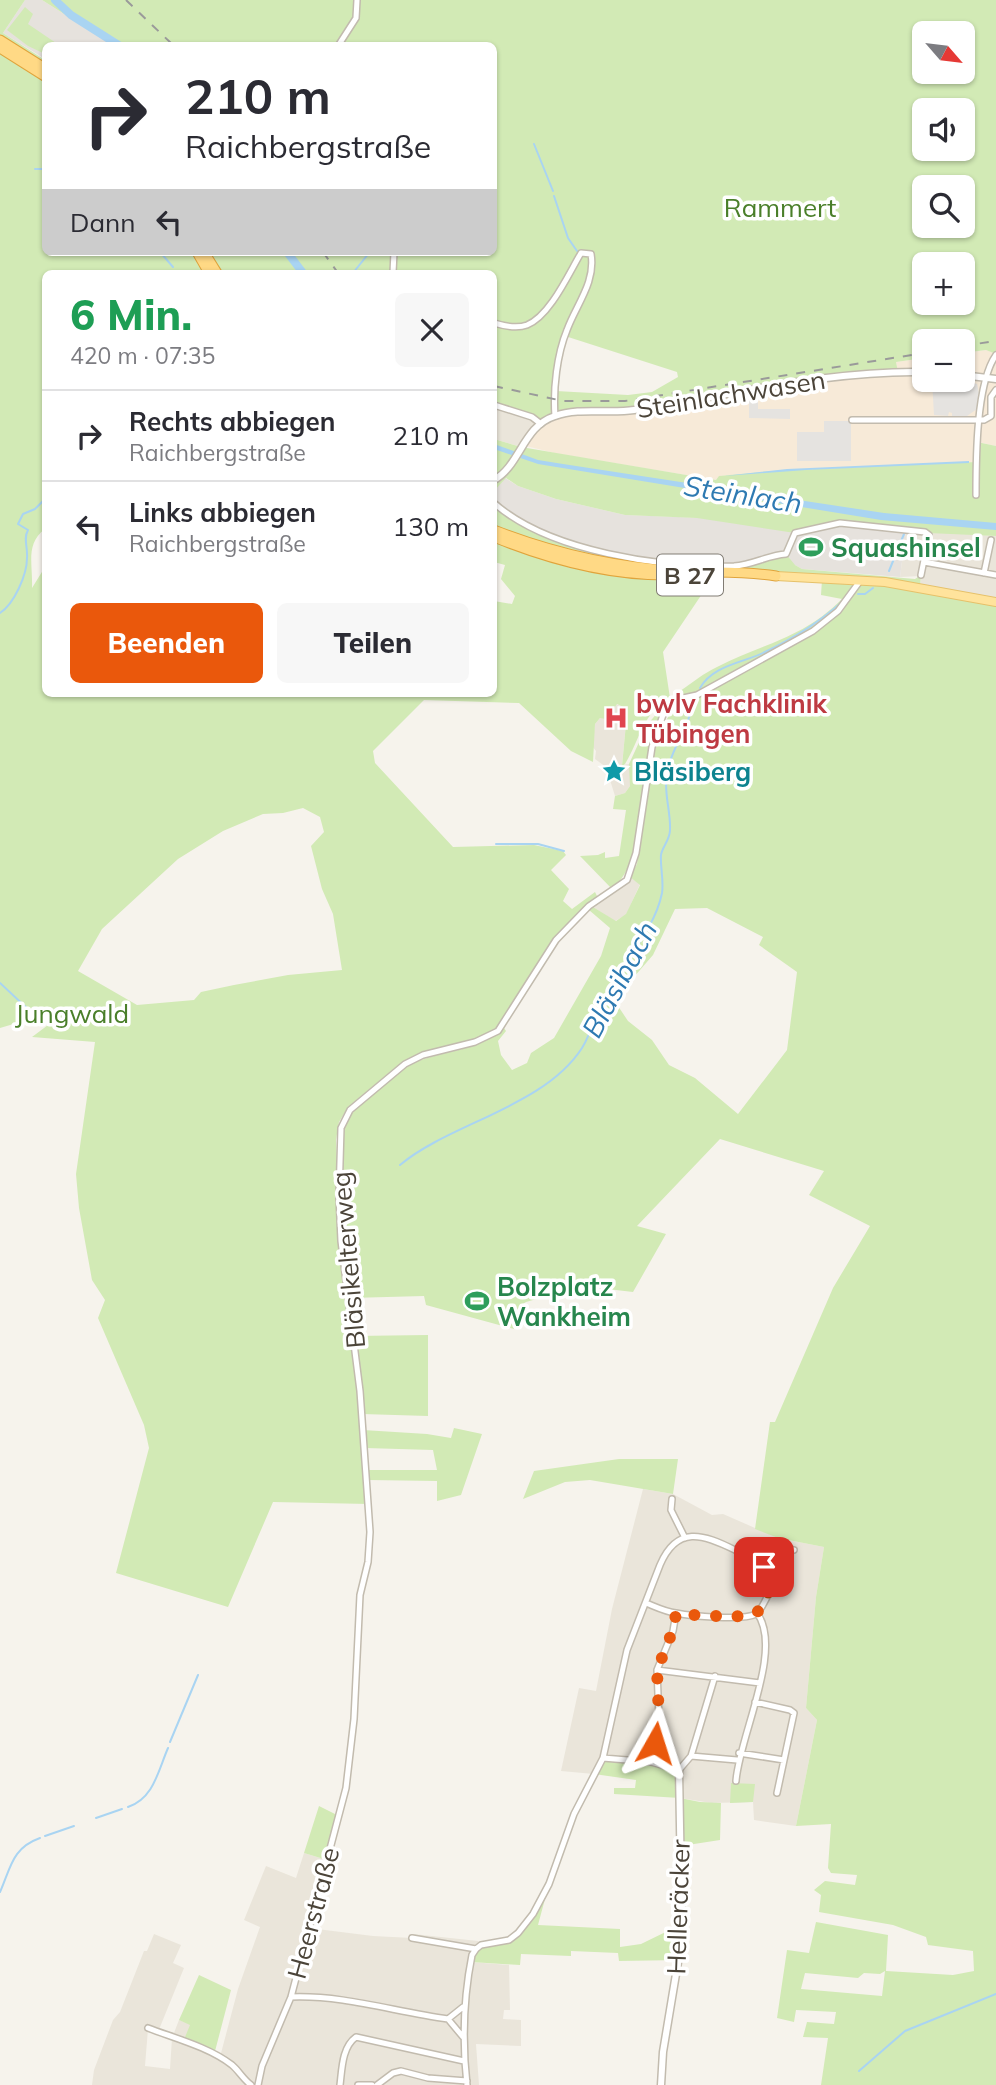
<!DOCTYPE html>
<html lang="de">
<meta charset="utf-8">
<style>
body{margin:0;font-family:Mulish,sans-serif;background:#f7f7f7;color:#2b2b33;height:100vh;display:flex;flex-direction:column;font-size:26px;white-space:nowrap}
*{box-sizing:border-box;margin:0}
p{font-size:23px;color:#7c7c81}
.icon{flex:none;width:38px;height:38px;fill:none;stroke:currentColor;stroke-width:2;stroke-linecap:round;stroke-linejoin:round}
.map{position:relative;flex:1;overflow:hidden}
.drawer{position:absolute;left:42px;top:270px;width:455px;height:427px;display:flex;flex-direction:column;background:#fff;border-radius:10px;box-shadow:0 2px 5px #0004}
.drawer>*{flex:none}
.banner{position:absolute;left:42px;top:42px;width:455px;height:214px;border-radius:10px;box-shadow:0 2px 5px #0004;background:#fff;color:#2b2b33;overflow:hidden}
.needle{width:46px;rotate:118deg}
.controls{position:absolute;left:912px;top:21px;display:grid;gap:14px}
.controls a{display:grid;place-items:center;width:63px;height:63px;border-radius:10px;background:#fff;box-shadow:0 2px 5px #0004;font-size:35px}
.pin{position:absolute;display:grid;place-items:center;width:60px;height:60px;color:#fff;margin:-30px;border-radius:14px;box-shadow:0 4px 10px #0006}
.me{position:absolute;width:77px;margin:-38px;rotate:6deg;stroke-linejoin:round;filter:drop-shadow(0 0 5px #0008)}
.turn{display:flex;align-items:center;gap:24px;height:147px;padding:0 28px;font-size:32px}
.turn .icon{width:91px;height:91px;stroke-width:2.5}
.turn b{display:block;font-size:49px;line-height:60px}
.then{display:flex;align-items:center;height:66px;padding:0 28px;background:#0003;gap:14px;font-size:26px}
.round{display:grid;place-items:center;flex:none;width:74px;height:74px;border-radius:10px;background:#f7f7f7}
.overview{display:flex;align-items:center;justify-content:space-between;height:119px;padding:0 28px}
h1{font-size:42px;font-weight:800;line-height:52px;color:#1e9e55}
.button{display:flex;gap:14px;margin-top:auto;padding:14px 28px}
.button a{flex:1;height:80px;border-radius:10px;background:#ea580c;color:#fff;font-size:28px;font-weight:800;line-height:80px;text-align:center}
.button a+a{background:#f7f7f7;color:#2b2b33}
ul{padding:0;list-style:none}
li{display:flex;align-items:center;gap:21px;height:91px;padding:0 28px;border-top:2px solid #e1e1e2}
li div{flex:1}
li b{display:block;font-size:26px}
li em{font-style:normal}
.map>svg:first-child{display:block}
.residential{fill:#eae5da}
.commercial{fill:#f7ead8}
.industrial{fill:#e6e2dd}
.green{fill:#d2eab5;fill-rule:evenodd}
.parking{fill:#e5e3e0}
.water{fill:#a9d4f2}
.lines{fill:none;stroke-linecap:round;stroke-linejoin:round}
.stream{stroke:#a9d4f2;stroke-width:2}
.river{stroke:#a9d4f2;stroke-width:8}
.minor-casing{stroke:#c2bbae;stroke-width:8}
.tertiary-casing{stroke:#c2bbae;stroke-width:9}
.primary-casing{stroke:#e6c16a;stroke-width:10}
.trunk-casing{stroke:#e0a43c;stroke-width:11}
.minor{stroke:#fff;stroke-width:5}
.tertiary{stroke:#fff;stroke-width:6}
.primary{stroke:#ffe39c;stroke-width:8}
.trunk{stroke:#ffd985;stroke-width:9}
.rail{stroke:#9a9a9a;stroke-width:2;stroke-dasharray:9 9;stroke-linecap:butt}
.route{stroke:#ea580c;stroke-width:12;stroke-dasharray:0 21.6}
.labels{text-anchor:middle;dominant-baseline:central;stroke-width:7;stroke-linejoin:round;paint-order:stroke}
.shield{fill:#fff;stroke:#817c74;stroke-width:2}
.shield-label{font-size:24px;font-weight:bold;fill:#4b4439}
.park-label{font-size:26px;fill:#4a7f2a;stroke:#fff}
.street-label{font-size:26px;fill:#4b4439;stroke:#fff}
.leisure-label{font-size:26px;font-weight:bold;fill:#27864d;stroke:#fff;text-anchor:start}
.health-label{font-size:26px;font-weight:bold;fill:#be3a42;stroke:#fff;text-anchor:start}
.culture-label{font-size:26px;font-weight:bold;fill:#0d838f;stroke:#fff;text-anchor:start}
.water-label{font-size:28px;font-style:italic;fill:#2e7ab2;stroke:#fff}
</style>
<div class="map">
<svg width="996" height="2085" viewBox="0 0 996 2085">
<rect width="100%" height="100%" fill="#f6f3ec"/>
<!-- residential -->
<path class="residential" d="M494 405 538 421 521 447 494 439Z
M906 530 996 536V602L920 587 921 576 900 577Z
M616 704 625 708 627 713 622 765 629 764 632 769 630 786 625 793 615 796 606 767 595 759 596 751 592 746 595 724 600 718H606Z
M630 877 640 884 626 915 615 921 593 907 618 890Z
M643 1489 673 1494 712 1515 723 1514 778 1538 824 1547 816 1597 806 1708 817 1720 796 1826 754 1820 753 1802 711 1803 680 1798 679 1770 594 1774 561 1771 579 1688 596 1691 612 1609Z
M304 1853 327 1860 309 1928 373 1936 412 1938 413 1934 478 1941 481 1945 471 1962 509 1965 510 2010H504L503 2019 521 2020V2046L476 2044 479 2085H92L94 2070 113 2020 120 2012 144 1951H147L154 1934 181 1945 173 1963 184 1968 158 2032 148 2029 145 2066 170 2069 172 2038 179 2020 190 2024 194 2047 220 2057 238 1989 260 1927 244 1920 266 1866 296 1878Z"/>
<!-- commercial -->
<path class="commercial" d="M986 350 996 354V446L978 442 977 462 771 471 720 476 716 480 554 453 522 445 549 418 898 372 896 362 924 358V380H962L963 353Z"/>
<!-- industrial -->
<path class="industrial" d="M25 0H42L113 45 46 46 45 59 3 33Z
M505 478 518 486 556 499 625 515 840 523 906 530 900 577 802 569 795 565 722 566 649 559 578 545 529 528 494 503V491Z"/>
<!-- green -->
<path class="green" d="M0 0H25L3 33 45 60 46 252H494V46L113 45 42 0H996V354L986 350 963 353 962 341H924V358L896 362 898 372 856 376 628 411 573 413 538 421 494 405V273H46L45 529C25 544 33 564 32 588L45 567 46 693H494V601L512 604 515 596 501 579 505 565 494 562V541L655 578 710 576 706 588 663 652 670 698C644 710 639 742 625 764L622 766 627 713 625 708 617 704 606 719 600 718 595 724 593 762 571 751 519 703 424 700 373 751 375 763 453 847 534 845 563 851 566 855 551 870 569 889 563 901 572 909 595 892 598 898 555 939 499 1027 475 1040 416 1056 396 1067 348 1107 339 1122 336 1140 341 1241H344C345 1211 334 1150 345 1123 350 1109 369 1098 379 1088 392 1077 407 1064 424 1059 451 1050 482 1049 504 1028L506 1031 498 1041 501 1055 512 1070 527 1063 531 1053 554 1038 601 956 610 928 589 910 593 907 616 921 626 914 640 885 630 877 637 864C644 815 644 737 680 702V691C692 683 704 673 717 667 764 643 802 639 842 599L821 595 822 580C708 571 601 567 494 525V503C542 545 670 570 734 566 751 564 769 557 786 554L795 565 802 569 915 579 921 575 920 587 996 606V2085H821L828 2038 803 2037 807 2022 834 2024 836 2012 796 2010 794 2022 777 2018 787 1950 809 1953 816 1922 888 1935 886 1971 953 1975 974 1971 973 1951 928 1945 926 1937 893 1925 819 1912 821 1895 814 1890 825 1881 855 1885 857 1875 831 1873 828 1868 831 1824 796 1826 817 1720 806 1708 816 1597 824 1547 778 1538 755 1529 770 1422H775L833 1288 870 1226 809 1195 824 1171 720 1139 637 1226 666 1234 633 1292 582 1286 526 1302 520 1306 514 1329 426 1305 424 1296 350 1298 354 1336 428 1335V1416L362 1414 363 1430 427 1434 451 1438 454 1428 482 1434 461 1495 437 1501V1481L368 1480 369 1504 273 1502 228 1607 116 1573 149 1448 144 1425 98 1318 105 1300 92 1280 79 1208 76 1174 95 1042 32 1037 48 1025 39 1012 27 1020 0 1028ZM924 33H962V72H924ZM924 110H962V149H924ZM924 187H962V226H924ZM924 264H962V303H924ZM565 336 677 372 678 377 652 392 628 395 556 391ZM303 808 320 817 324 832 311 846 322 889 333 914 342 970 288 975 234 985 201 992 194 1000 137 1005 78 971 102 929 178 859 223 831 263 814 283 813ZM707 908 763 937 759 945 797 972 787 1050 738 1114 695 1078 669 1065 652 1040 628 1021 614 1000 653 955 675 909ZM365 1448 433 1450 437 1470H366ZM885 1971 882 1996 801 1989 805 1973 858 1978 864 1973 880 1974Z
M25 7 33 14 28 24 59 45 46 46 45 54 28 46 7 30Z
M494 439 521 447 716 480 719 476 771 471 976 462 977 442 996 446V536L928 533 850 524 795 533 697 518 625 515 556 499 518 486 506 478 494 491Z
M664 705 667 706C633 754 652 858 612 889L580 856 598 855 605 852V858L619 856 626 810 613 809 615 796 625 793 630 786 629 764 647 725Z
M619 1459H678L673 1494 590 1480 565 1482 523 1499 534 1471Z
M603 1758 651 1762 679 1770 680 1798 700 1802 721 1803 720 1840 681 1846 680 1798 614 1794V1788H635L636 1780 594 1774Z
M731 1783 755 1784 753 1802 730 1803Z
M319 1806 339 1816 327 1860 304 1853Z
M549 1884 538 1925 620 1929V1947L641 1944 682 1924 680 1960 619 1961 618 1953 571 1951V1956L521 1954 520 1965 471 1962 476 1949 509 1940 518 1933Z
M199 1975 231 1990 214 2055 183 2042 190 2025 179 2020Z"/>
<!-- parking -->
<path class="parking" d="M932 380H963L977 384 979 393 977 409 967 416H952V413L949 412 948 416 934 415Z
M758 394V409H790V419L749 418V396Z
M824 421H851V461H797V432H824Z"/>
<!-- water -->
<path class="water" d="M494 444 538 460 563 464 884 513 996 523V530L881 520 538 464 494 449Z
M969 461V463L806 470 724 476 787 469Z"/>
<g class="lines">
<!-- stream -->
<path class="stream" d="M534 144 553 191
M35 169H46
M554 196 568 238 577 251
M160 252 173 267
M353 273 369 253
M889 571 904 534
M858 594H865L873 588
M0 613C14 604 27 575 27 558 28 547 23 539 28 530L18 524 23 514 35 509 46 498
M700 688C713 665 743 663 765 652 794 638 820 622 843 601
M496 844H538L564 851
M619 973C635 948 656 923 662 893 664 880 660 867 661 855 662 847 670 840 670 830 671 811 663 792 667 772 672 746 690 727 693 701
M0 983 31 1012
M400 1165C450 1123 544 1107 582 1048 591 1034 596 1014 602 998
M170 1742 198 1675
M128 1807C154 1798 158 1771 168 1748
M96 1818 122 1809
M45 1836 74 1826
M0 1892C11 1867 12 1848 40 1838
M859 2071 905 2031 996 1994"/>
<!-- river -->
<path class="river" d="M55 0 71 15 120 46
M287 252 303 273"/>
<!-- minor casing -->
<g class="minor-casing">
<path id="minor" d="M338 46 356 18 357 0
M393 273 394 252
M494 323C504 326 516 329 527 325 550 316 569 273 581 253L591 254C596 282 576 305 567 330 557 354 553 389 555 416
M494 405 532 417 541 424
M852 420H984L991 416V397L996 390
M976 495C976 460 976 383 996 355
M494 503C549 552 662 568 734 566 753 565 768 555 786 554L795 533 840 523 925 532 929 535 921 575
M924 562 996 575
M984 573 991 540
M672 1499 671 1510 685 1538
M764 1567 774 1547 794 1550
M657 1670 760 1683
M755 1702 790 1710 794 1713 777 1793
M739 1753 784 1760
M691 1756 737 1760
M603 1758 651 1762 679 1770 691 1756 715 1676
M651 1762 659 1719 657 1670 673 1631 676 1613
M736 1781C739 1737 784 1649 757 1613
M412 1938 476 1949
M476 1949 481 1945 509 1940 518 1933 533 1914 549 1884 574 1814 603 1758 627 1650 660 1565C677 1525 703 1534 735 1550 746 1555 759 1559 765 1570 770 1580 771 1591 765 1601 763 1605 760 1611 756 1614 743 1621 691 1616 676 1613 666 1612 656 1607 646 1603
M291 1997C345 1995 395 2012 448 2019L463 2037
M448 2019 463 2007
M148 2028C174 2038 209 2047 232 2065 239 2071 243 2079 251 2085
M258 2085 262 2066 291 1997 346 1788 354 1719 360 1595 368 1562 370 1532 360 1391 341 1241 339 1196 341 1128 350 1110 405 1064 423 1055 475 1042 498 1031 556 940 589 906 627 880 636 853 652 747 663 715 674 700 697 695 813 631 838 611 860 581
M340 2085C342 2069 342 2047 356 2037L464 2061
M358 2085H372
M377 2085 393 2073 401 2071 428 2078 467 2081
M467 2085C462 2040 463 2000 472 1955L476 1949"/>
</g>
<!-- tertiary casing -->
<g class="tertiary-casing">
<path id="tertiary" d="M962 375 996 379
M494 480C520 466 523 426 555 416 579 407 609 414 634 410 730 396 827 370 924 372
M661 2085 663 2052 682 1938 679 1770"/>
</g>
<!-- primary casing -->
<g class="primary-casing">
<path id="primary" d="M776 576 885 582 996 602"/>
</g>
<!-- trunk casing -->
<g class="trunk-casing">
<path id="trunk" d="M0 40 46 69
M0 48 46 77
M197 252 209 273
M204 252 217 273
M494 530C553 553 615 567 678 571 711 573 744 571 776 576
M494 537C548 559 607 575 666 575"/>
</g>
<!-- minor -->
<use href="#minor" class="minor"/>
<!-- tertiary -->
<use href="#tertiary" class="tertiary"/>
<!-- primary -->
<use href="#primary" class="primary"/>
<!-- trunk -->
<use href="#trunk" class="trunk"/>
<!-- rail -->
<path class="rail" d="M126 0 174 46
M323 252 338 273
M962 346 996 341
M494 386 563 401H625L924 353"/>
</g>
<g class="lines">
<!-- route -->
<path class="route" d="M655 1743 659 1719 657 1670 673 1630 676 1614 733 1617 757 1613 769 1591 764 1567"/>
</g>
<!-- icons -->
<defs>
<g id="stadium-bare" transform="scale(1.89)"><path d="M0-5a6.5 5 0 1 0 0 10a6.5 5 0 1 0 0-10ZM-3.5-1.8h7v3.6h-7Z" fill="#2e9e5b" stroke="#fff" stroke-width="2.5" paint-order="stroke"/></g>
<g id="hospital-bare" transform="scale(1.89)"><path d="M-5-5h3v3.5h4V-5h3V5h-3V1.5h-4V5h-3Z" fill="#e0444e" stroke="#fff" stroke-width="2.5" paint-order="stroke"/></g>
<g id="sight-bare" transform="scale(1.89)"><path d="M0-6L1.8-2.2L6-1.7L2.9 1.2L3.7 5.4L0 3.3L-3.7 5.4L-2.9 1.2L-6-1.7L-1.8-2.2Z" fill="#0f9aa8" stroke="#fff" stroke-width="2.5" paint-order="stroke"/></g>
</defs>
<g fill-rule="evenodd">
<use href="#stadium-bare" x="811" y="547"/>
<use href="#hospital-bare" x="616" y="718"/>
<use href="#sight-bare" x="614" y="771"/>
<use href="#stadium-bare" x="477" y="1301"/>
</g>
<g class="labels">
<!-- shield labels -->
<rect class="shield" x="657" y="554.5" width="66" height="41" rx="5"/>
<g class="shield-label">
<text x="690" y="575">B 27</text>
</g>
<!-- park labels -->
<g class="park-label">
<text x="780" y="207">Rammert</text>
<text x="72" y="1013">Jungwald</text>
</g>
<!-- street labels -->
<g class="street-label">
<text transform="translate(731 394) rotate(-9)">Steinlachwasen</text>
<text transform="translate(348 1260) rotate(-95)">Bläsikelterweg</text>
<text transform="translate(678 1907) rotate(-88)">Helleräcker</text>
<text transform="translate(313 1913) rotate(-75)">Heerstraße</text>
</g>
<!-- leisure labels -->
<g class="leisure-label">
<text x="831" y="547">Squashinsel</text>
<text x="497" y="1286">Bolzplatz<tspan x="497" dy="30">Wankheim</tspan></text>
</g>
<!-- health labels -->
<g class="health-label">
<text x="636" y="703">bwlv Fachklinik<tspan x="636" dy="30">Tübingen</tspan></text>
</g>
<!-- culture labels -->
<g class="culture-label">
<text x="634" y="771">Bläsiberg</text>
</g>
<!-- water labels -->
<g class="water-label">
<text transform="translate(743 494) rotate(9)">Steinlach</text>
<text transform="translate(619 979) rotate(-62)">Bläsibach</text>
</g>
</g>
</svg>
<div class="controls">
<a><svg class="needle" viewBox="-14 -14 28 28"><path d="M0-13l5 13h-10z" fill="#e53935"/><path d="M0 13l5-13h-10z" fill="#7c7c81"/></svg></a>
<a><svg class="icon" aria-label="sound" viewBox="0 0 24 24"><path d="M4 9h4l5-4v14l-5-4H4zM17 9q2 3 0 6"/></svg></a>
<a><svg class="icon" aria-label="search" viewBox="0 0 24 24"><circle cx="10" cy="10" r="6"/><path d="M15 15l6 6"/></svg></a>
<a>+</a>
<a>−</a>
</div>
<div class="pin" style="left:764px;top:1567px;background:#d93025"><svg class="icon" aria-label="arrive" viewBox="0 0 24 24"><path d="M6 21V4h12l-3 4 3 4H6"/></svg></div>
<svg class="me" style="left:655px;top:1743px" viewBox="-20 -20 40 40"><path d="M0-17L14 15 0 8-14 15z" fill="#ea580c" stroke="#fff" stroke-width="4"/></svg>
<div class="banner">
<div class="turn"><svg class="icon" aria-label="right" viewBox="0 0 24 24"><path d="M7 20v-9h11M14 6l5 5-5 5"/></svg><div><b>210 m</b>Raichbergstraße</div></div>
<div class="then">Dann<svg class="icon" aria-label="left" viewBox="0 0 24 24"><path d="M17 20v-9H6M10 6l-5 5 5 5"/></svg></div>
</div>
<section class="drawer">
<div class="overview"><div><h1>6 Min.</h1><p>420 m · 07:35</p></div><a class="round"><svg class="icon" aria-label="close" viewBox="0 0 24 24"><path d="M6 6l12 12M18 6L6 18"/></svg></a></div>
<ul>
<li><svg class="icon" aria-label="right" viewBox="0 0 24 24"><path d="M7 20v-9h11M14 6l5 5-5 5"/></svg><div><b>Rechts abbiegen</b><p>Raichbergstraße</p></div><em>210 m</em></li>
<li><svg class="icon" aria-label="left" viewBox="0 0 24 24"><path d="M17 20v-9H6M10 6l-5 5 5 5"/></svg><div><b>Links abbiegen</b><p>Raichbergstraße</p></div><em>130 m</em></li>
</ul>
<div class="button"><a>Beenden</a><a>Teilen</a></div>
</section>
</div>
